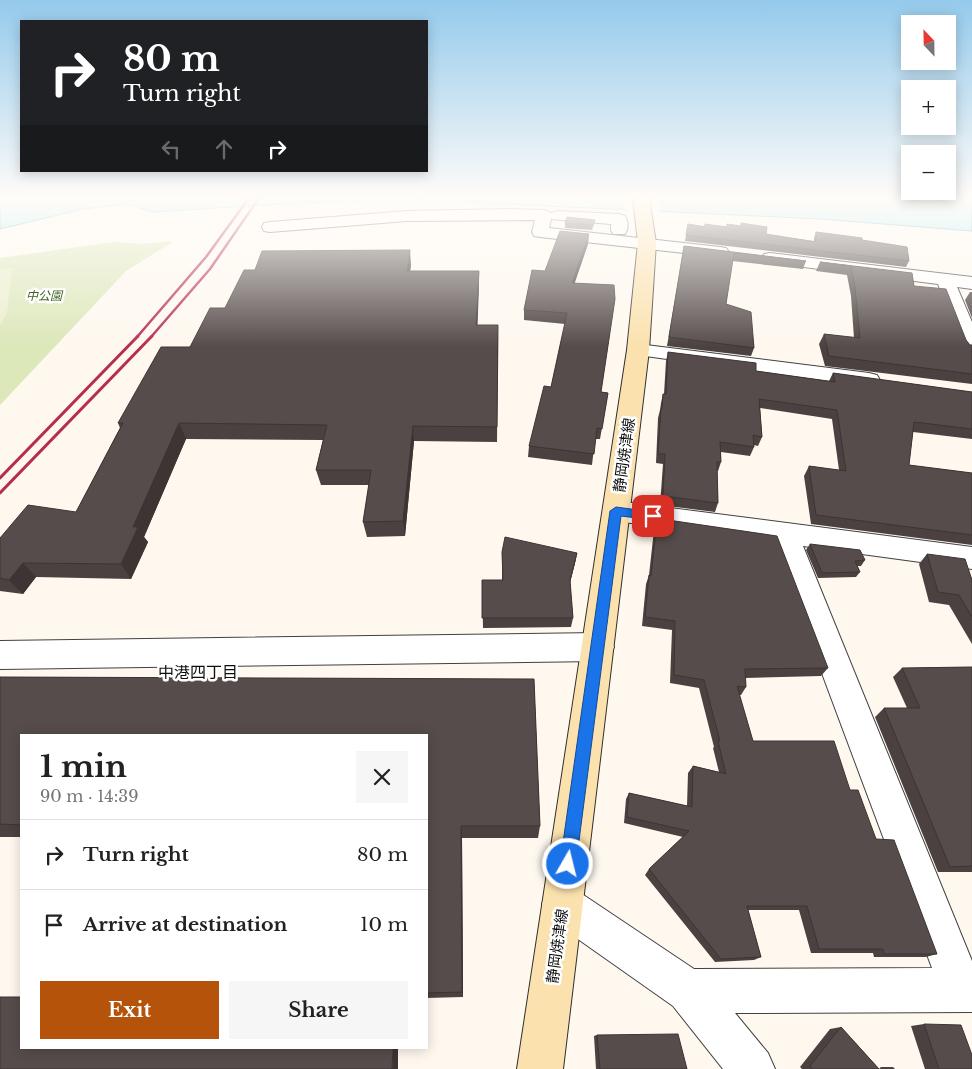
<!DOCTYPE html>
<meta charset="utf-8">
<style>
body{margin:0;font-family:"Libre Baskerville","Noto Sans JP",serif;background:#f6f6f6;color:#222;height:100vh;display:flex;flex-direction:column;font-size:19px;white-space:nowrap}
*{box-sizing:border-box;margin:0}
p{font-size:16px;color:#767676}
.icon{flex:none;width:28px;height:28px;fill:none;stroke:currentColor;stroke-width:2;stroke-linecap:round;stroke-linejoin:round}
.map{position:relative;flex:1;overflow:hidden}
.sheet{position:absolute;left:20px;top:734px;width:408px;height:315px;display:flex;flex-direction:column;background:#fff;border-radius:0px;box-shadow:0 2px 12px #0003}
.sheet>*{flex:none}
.hud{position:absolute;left:20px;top:20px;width:408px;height:152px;border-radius:0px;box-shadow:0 2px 12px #0003;background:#202124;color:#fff;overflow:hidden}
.needle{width:32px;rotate:338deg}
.buttons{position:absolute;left:901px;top:15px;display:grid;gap:10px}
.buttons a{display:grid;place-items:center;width:55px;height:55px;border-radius:0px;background:#fff;box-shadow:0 2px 12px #0003;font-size:25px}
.pin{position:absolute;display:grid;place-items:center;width:42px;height:42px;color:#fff;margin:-21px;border-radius:10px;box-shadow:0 2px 8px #0006}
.me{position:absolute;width:55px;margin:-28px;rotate:8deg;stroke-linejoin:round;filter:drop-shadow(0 0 4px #0008)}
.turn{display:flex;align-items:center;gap:18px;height:105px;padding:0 20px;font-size:22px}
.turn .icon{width:65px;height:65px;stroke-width:2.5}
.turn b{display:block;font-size:35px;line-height:42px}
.lanes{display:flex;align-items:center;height:48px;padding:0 20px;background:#0003;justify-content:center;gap:25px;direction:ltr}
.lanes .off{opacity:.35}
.round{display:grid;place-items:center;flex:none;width:52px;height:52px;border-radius:0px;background:#f6f6f6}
.head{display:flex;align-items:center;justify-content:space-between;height:85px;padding:0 20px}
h1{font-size:30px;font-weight:700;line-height:38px}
.cta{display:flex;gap:10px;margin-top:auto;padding:10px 20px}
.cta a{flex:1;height:58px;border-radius:0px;background:#b45309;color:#fff;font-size:20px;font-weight:700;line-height:58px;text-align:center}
.cta a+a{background:#f6f6f6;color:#222}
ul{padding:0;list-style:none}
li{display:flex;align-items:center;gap:15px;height:70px;padding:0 20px;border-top:1px solid #e0e0e0}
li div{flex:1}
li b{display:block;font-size:19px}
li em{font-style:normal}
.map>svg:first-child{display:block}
.green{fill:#dce7ba}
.pitch{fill:#eaefcc}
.water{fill:#b6eaf3;stroke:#41afc7}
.pier{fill:#fef8ef}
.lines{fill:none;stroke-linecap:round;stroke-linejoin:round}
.minor-casing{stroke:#414141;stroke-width:2}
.secondary-casing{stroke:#303030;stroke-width:2}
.minor{fill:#fff;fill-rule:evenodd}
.secondary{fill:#fbe1ad;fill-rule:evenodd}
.rail-far1{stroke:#b72c52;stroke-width:2.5}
.rail{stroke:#b72c52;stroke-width:3}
.wall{fill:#4a4140}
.shaded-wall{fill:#3c3534}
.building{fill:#564c4b;stroke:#3c3534}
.route{fill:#1a73e8;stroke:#114b97}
.labels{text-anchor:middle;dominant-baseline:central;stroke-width:5;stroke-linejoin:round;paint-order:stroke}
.far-park-label{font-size:12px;font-style:italic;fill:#3d6321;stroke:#fff}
.street-label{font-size:15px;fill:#0e0e0e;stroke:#fff}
.neighbourhood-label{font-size:16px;fill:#0e0e0e;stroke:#fff}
</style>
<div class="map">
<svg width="972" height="1069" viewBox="0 0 972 1069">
<rect width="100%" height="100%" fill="#fef8ef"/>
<!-- green -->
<path class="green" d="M169 241 171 243 126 271 0 405V258L114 242 144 244Z"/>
<!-- pitch -->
<path class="pitch" d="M12 268 7 313 0 325V270Z"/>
<!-- water -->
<path class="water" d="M0 198H972V231L821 219 421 200 298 203 153 212 127 204 83 209 0 229Z"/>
<!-- pier -->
<path class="pier" d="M625 198H658L661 215 627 214Z"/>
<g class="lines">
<!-- minor casing -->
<g class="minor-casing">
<path id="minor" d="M510 209 544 210 551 213 557 211 619 214 625 216C628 221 629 228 625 234H613L611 230V224L551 219 549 228 720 247 726 248 729 252 726 256 720 257 540 237 534 236 532 232 535 220 407 221 270 232 264 231 262 227 264 223 270 222 407 211Z
M770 253 972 277V289L957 287 972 322V354L965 352 962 348 938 284 764 262 761 258 764 254Z
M638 344 869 373 877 375 880 380 877 385 869 387 631 354 627 350 631 346Z
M616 501 972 547V569L803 546 972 961V1012L735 1013 768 1053 775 1069H723L673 1006 548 918 542 904 548 890 562 884 576 890 694 969 932 968 773 542 616 521 607 518 603 511 607 504Z
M598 633 609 637 614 647 609 657 598 661 0 669V641Z"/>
</g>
<!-- secondary casing -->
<g class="secondary-casing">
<path id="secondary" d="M633 198H649L656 243 649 350 563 1069H517L627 350 638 243Z"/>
</g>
<!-- minor -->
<use href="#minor" class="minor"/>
<!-- secondary -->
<use href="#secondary" class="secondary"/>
<!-- rail-far1 -->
<path class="rail-far1" d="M137 337 206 257 249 198
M151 337 210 269 259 198"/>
<!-- rail -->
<path class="rail" d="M0 478 138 336
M0 493 152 336"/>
</g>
<!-- wall -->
<path class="wall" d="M565 223 594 224 592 230 565 228Z
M688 224 814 241V238L816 232 862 240 909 261 906 267 685 241Z
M588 244 574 284 601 392 608 393 600 439H595L592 465 528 457 529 446 551 387 565 324 524 320V310L545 271Z
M684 246 806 261 803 269 732 261 726 304 754 348 751 356 667 346Z
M820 262 912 273 914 286 970 345H972V384L825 366 819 344 824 334 854 338 851 296 847 275 816 271Z
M411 265 410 271H479L477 325H498L497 442 414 441 405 536 367 537 363 522 369 485H321L316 470 323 440 186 439 144 537 148 542 131 579 36 577 23 594 0 591V538L76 512 120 428 118 423 190 347 225 308Z
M970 292H972V318L965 300Z
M668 352 756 371 829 381 833 373 972 392V439L913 432 909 465 972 473V545L811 524 804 476 809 466 839 470 832 419 760 408 762 437 758 446 754 445V447L750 456 721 452V462L718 471H717L718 503 715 512 660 505 663 464 656 463 658 418 660 410 661 403 663 394H664L666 361Z
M661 519 828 668 821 676 745 678 746 687 741 695H739L753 741 850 790 876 839 937 954 926 957H874L873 953H811L799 910H748L761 957 754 960 715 962 645 875 649 869 683 837 624 823 626 799 629 793 687 806 688 773 693 766 719 772 713 748 714 747 699 688 670 683 672 630 642 626 646 584 649 575 654 530 657 520 661 521Z
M810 544 865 560 861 566H857L860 572 856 577 818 578 806 550Z
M502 552 577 553 575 563 570 583 573 618 571 627 483 628 482 580H502Z
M927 554 972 580V644L949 605 929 602 919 564Z
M972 667V872H938L875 717 884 708H907L893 677 902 668Z
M0 677 534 679 540 826 538 838H462L463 997 426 998V735H21V837H0Z
M924 1024 972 1069H925L911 1026Z
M841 1027 879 1069H802L800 1067 830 1029Z
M597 1035 687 1069H596L594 1036Z
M881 1067H893L895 1069H879Z"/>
<!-- shaded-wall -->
<path class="shaded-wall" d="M589 234 588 244 571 294 572 283Z
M410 250 411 265 408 285 407 271Z
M479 271V286L477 340 476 325Z
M179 423 186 439 144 537 148 542 131 579 121 564 133 527Z
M413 426 414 441 405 536 403 521Z
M577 553 575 563 568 590 570 580Z
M23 563 36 577 23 594 9 580Z
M461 826 462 838 463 997 462 992Z
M393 1048H398V1069H392Z"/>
<!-- building -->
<path class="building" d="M567 217 595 220 593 225 565 223Z
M741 223 767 227 766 234 816 242V232L862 238V240L907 247 909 261 686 235 688 224 705 227V224L727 227V224L741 226Z
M560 231 589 234 572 283 614 285 615 299 601 392 608 393 602 429 597 428 594 454 529 446 544 386 551 387 567 313 524 310 532 270 545 271Z
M684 246 806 261 734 253 726 304 751 312 754 348 669 337Z
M410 250 407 271H479L476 325H498L497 427 413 426 403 521 363 522 371 470H316L327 425 179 423 133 527H138L121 564 23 563 9 580 0 578V538L28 505 76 512 123 423H118L161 347H190L210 308H225L244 270H255L262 251Z
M820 262 912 273 914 286 946 289 966 340 970 345H972V374L829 356 824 334 860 338 855 287 851 266Z
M668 352 756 363V371L835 382 833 373 972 392V429L914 422 909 465 972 473V535L816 515 809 466 846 471 837 410 759 399 762 437 753 435 754 447 720 442 721 462H717L718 503 663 496 665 454H658L661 409H662L663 394H666Z
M661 519 777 536 828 668 745 669 746 687 737 686 753 741H834L850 790H858L876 839 894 840 937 954H884L883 949H819L807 906H747L761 957 721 959 649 869 689 831 627 817 629 793 692 807 693 766 726 774 718 741H720L704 680 674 675 675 621 645 617 649 575 651 576 657 520 661 521Z
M505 537 577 553 570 580 573 618H482V580H503L502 552Z
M810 544 860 550 865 560 855 561 860 572 822 573Z
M927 554 965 559 972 580V617L959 595 938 592Z
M972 667V866L950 867 884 708H920L902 668Z
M0 677 534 679 540 826H461L462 992 426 993V735H21V825L0 824Z
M0 997H21V1048H393L392 1069H0Z
M924 1024 961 1025 972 1055V1069H939Z
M841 1027 879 1069H812L810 1066Z
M678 1034 687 1069H600L597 1035Z"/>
<!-- sky -->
<linearGradient id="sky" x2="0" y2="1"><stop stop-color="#94caec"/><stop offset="0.57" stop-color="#fffcf8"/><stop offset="1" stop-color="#fffcf8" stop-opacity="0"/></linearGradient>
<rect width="972" height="347" fill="url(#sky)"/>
<!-- route -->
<path class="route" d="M616 507 653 512 659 516 653 520 621 516 576 864 573 870 568 872 562 870 560 864 610 511Z"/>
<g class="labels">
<!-- far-park labels -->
<g class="far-park-label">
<text x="44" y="295">中公園</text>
</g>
<!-- street labels -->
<g class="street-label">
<text transform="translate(624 455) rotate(-82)">静岡焼津線</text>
<text transform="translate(557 946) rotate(-82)">静岡焼津線</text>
</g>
<!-- neighbourhood labels -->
<g class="neighbourhood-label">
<text x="198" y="672">中港四丁目</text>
</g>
</g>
</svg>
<div class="buttons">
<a><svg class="needle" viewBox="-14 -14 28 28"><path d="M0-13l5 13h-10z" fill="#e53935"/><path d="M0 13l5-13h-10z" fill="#767676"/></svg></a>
<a>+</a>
<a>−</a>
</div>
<div class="pin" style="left:653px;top:516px;background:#d93025"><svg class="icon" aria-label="arrive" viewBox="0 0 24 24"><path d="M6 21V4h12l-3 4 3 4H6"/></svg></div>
<svg class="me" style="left:568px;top:864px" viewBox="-20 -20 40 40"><circle r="17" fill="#1a73e8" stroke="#fff" stroke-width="3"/><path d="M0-11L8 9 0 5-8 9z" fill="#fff"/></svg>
<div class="hud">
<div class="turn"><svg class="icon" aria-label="right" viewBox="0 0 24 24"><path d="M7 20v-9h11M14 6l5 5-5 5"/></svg><div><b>80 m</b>Turn right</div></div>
<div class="lanes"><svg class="icon off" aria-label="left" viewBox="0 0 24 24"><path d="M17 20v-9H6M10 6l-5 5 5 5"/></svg><svg class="icon off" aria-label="ahead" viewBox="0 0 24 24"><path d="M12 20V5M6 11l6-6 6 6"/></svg><svg class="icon" aria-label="right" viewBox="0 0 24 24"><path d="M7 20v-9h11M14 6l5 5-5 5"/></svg></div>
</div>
<section class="sheet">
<div class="head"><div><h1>1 min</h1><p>90 m · 14:39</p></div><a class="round"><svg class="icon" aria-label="close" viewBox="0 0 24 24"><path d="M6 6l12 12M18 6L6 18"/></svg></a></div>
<ul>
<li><svg class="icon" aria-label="right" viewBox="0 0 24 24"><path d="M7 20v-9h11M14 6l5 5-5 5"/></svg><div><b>Turn right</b></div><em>80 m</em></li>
<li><svg class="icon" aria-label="arrive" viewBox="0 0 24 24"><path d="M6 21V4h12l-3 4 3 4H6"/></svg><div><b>Arrive at destination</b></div><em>10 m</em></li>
</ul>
<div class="cta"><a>Exit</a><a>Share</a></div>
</section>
</div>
